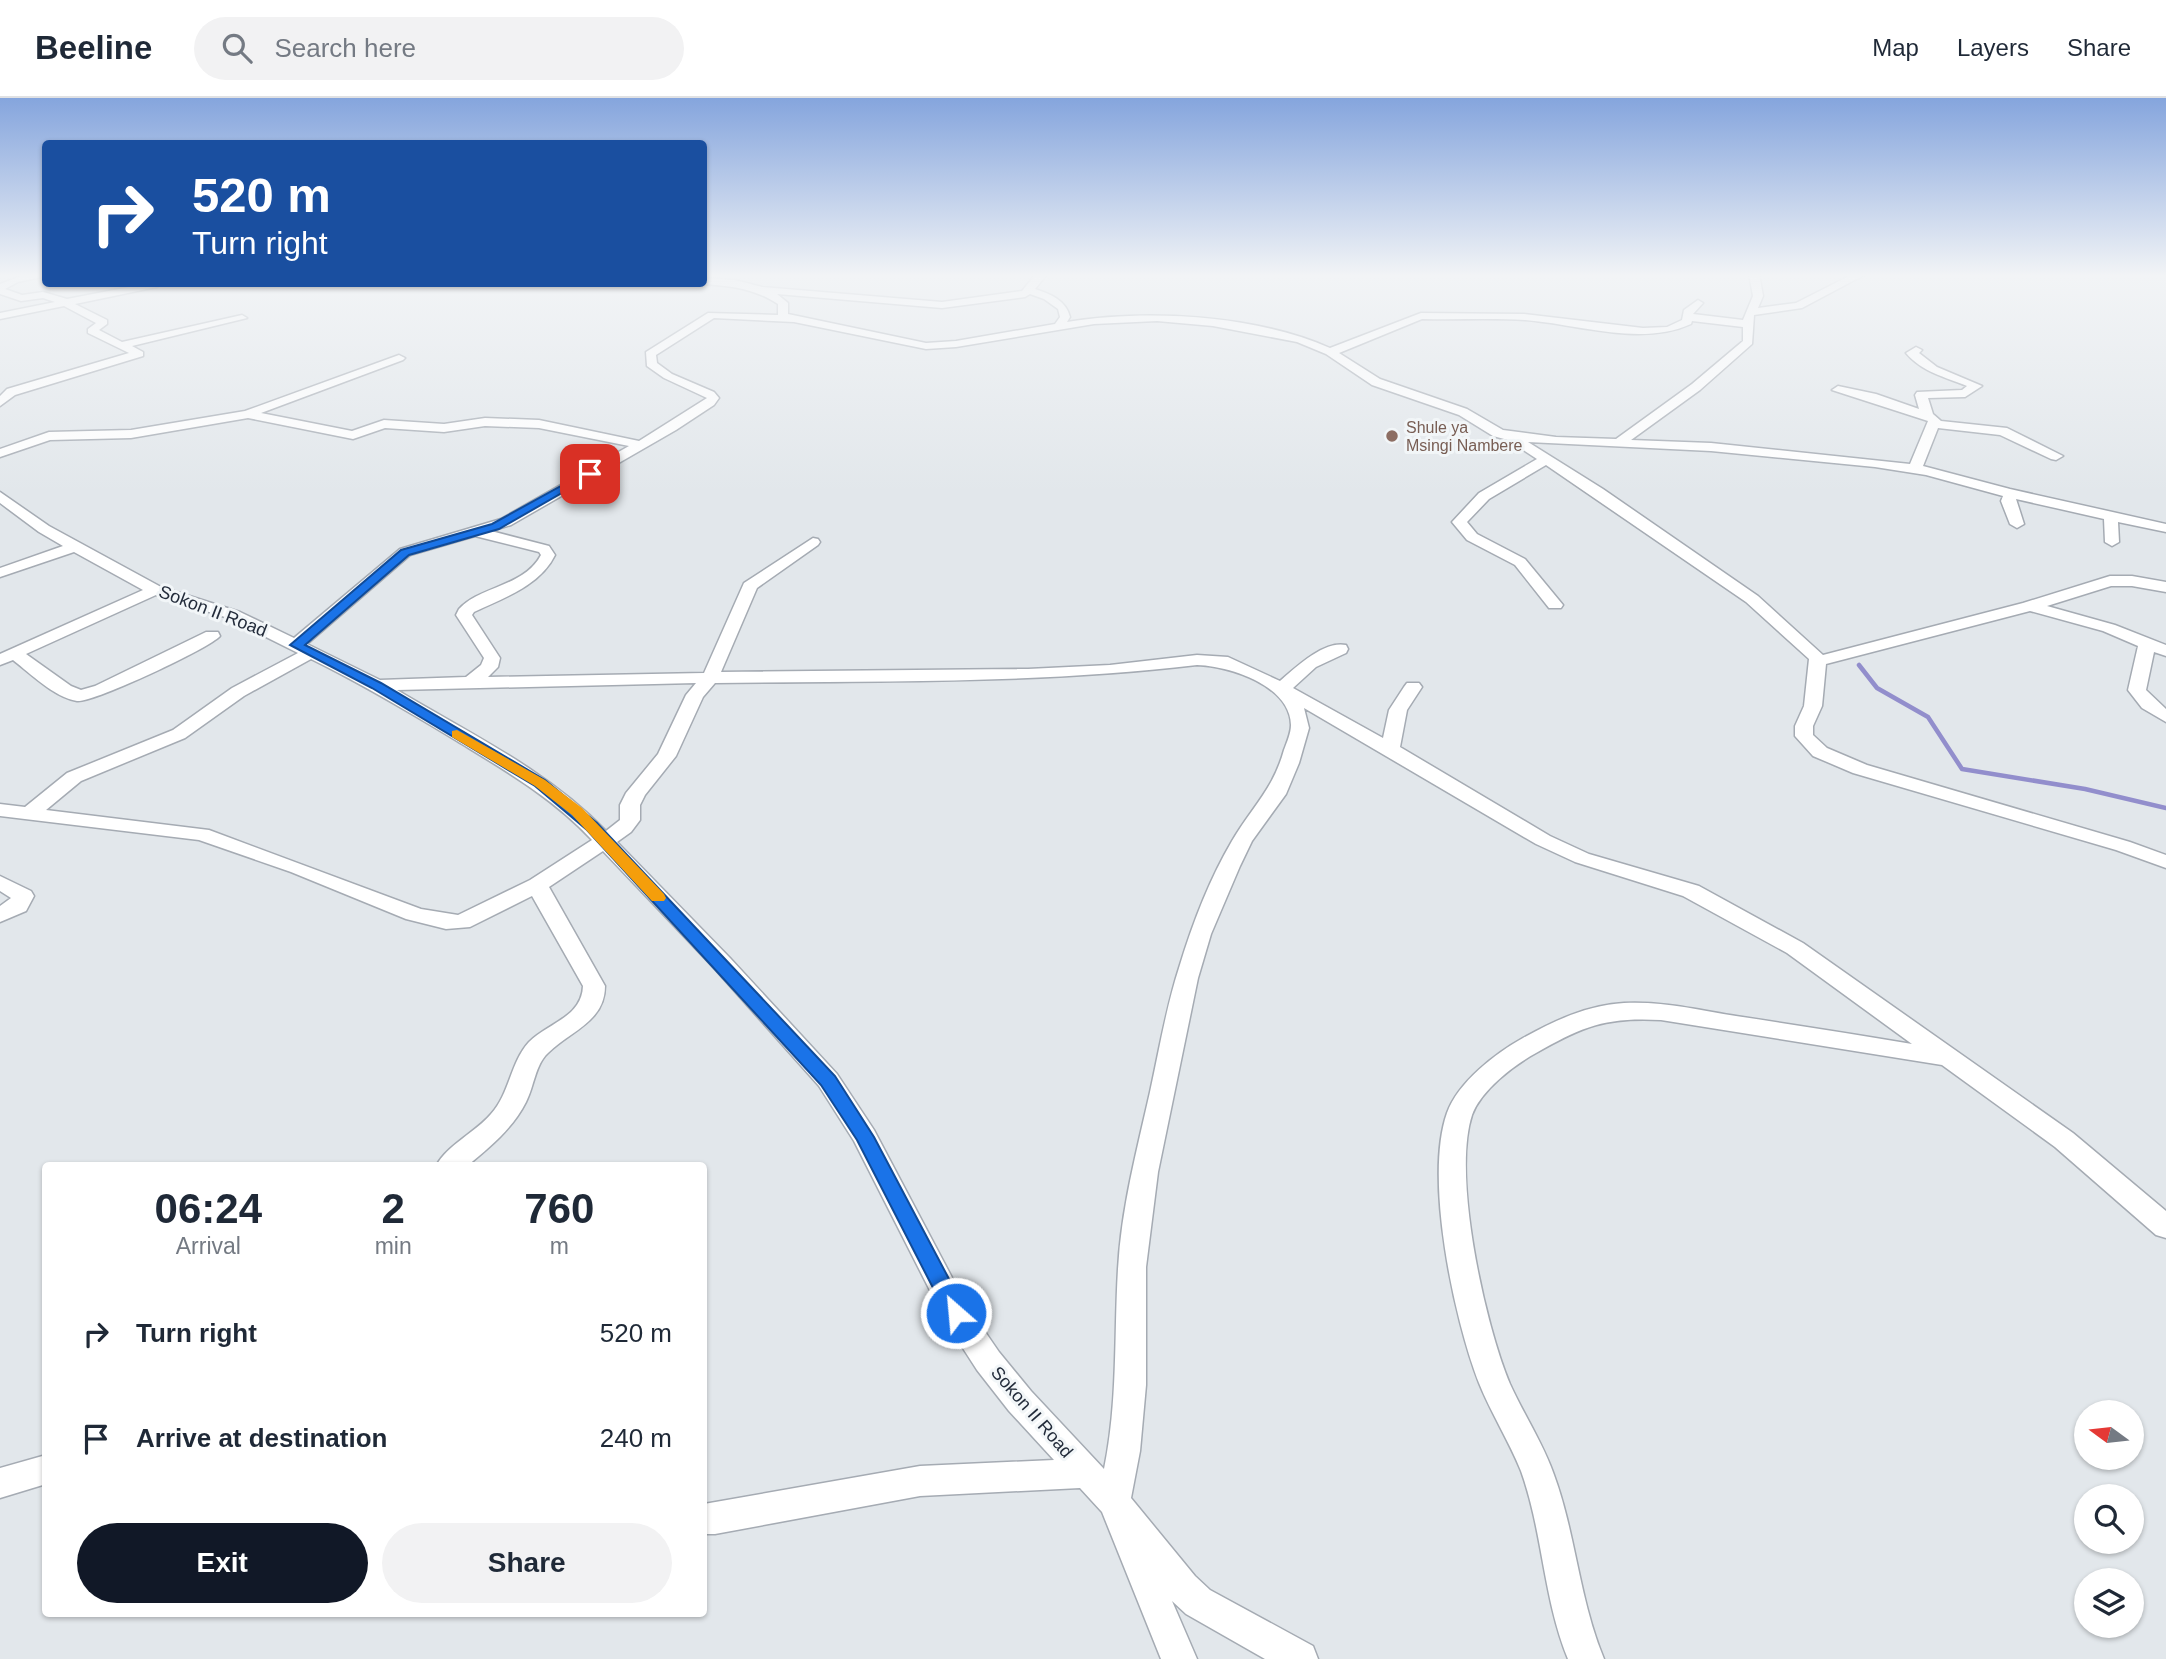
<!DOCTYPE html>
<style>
body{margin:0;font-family:Arial,sans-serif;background:#f2f2f3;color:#1f2937;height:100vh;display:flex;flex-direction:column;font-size:26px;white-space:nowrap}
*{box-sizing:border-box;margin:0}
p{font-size:23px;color:#747a83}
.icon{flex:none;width:38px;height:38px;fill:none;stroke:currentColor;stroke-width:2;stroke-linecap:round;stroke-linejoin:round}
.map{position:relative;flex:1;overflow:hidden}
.sheet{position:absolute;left:42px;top:1064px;width:665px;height:455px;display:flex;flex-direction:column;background:#fff;border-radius:7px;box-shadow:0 2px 5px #0004}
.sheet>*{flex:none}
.top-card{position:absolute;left:42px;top:42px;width:665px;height:147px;border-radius:7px;box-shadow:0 2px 5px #0004;background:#1a4fa0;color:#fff;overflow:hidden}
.needle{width:46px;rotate:285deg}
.fabs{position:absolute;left:2074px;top:1302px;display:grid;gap:14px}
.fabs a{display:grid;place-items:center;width:70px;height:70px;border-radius:50%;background:#fff;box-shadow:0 2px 5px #0004;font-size:35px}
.pin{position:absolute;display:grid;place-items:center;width:60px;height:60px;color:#fff;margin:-30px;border-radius:14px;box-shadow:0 4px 10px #0006}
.me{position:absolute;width:77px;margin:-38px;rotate:333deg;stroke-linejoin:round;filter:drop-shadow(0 0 5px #0008)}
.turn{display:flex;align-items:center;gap:24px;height:147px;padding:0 35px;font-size:32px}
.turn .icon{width:91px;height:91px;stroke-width:2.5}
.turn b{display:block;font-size:49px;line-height:60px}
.eta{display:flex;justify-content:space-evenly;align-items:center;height:119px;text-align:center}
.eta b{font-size:42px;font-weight:800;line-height:49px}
.primary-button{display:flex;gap:14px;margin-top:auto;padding:14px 35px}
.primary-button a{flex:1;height:80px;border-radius:42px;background:#111827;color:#fff;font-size:28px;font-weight:800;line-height:80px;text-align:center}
.primary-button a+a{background:#f2f2f3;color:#1f2937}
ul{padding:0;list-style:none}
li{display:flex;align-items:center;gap:21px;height:105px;padding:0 35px}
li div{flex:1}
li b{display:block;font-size:26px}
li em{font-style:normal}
header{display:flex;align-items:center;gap:42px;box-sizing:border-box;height:98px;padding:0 35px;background:#fff;border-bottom:2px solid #e0e1e3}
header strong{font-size:33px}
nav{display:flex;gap:38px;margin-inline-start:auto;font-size:24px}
.search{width:490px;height:63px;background:#f2f2f3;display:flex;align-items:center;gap:18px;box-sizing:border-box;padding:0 24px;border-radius:38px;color:#747a83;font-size:26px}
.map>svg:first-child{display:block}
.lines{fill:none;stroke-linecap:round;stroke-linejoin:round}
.stream{stroke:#928ecc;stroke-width:4.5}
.minor-casing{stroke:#a5abb3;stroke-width:3}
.minor{fill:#fff;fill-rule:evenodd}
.route{fill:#1a73e8;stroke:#114b97;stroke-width:2}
.slow{fill:#f59e0b}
.education-dot{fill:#8d6e63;stroke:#f2f6f8;stroke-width:2.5}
.labels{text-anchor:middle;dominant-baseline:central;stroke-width:6;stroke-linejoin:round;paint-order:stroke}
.far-education-label{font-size:16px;fill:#785e54;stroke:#f2f6f8;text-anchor:start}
.street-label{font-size:18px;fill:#232c3b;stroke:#f2f6f8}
</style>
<header>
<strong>Beeline</strong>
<div class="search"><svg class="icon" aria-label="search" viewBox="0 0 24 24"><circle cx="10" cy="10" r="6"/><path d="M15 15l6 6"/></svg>Search here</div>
<nav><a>Map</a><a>Layers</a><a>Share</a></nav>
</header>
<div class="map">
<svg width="2166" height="1561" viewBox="0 0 2166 1561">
<rect width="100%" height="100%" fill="#e2e7eb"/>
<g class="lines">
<!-- stream -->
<path class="stream" d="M1859 567 1877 590 1928 619 1962 671 2085 691 2166 710"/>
<!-- minor casing -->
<g class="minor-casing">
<path id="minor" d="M27 176 46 178 18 184 5 191 22 197 43 194 67 201 145 186H162L157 189 75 206 107 222V226L99 232 122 244 242 217 247 220 132 248 143 254V258L15 297 0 308V298L7 291 129 255 88 235V231L96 225 64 208 0 221V215L55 204 43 200 21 203 0 196V186Z
M1036 176H1047L1035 191C1050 196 1066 202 1070 219L1067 224C1148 211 1255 217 1330 250L1421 215 1524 216 1643 230 1667 229 1682 222 1684 212 1698 202 1703 205 1693 216 1743 222 1753 198 1749 176H1759L1763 198 1758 210 1796 205 1853 176H1866L1802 210 1754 217 1752 246 1700 292 1631 342 1711 345 1910 366 1928 323 1832 292 1838 288 1876 296 1919 311 1915 297 1917 294 1962 292 1967 288C1945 279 1922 274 1906 255L1916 249 1922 252 1919 255 1937 269 1982 288 1965 299 1928 300 1933 316 1941 323 2007 330 2063 358 2056 362 2051 361 2000 337 1938 330 1923 368 2010 391 2166 426V434L2118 424 2119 444 2112 448 2105 444 2104 421 2016 401 2024 426 2017 430 2010 426 2001 403 2003 398 1926 377 1875 369 1711 353 1528 344 1603 391 1758 498 1823 557 2023 505 2110 478H2132L2166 484V494L2132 488H2111L2047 508 2115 527 2166 547V558L2154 554 2146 592 2166 611V624L2142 610 2128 592 2138 548 2103 533 2030 513 1826 566 1822 608 1813 628V637L1827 650 1867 667 2130 744 2166 757V770L2116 752 1853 675 1813 658 1795 638V628L1804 608 1809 561 1746 504 1546 367 1489 401 1467 424 1477 436 1525 461 1563 507 1561 510H1549L1515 467 1467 442 1452 424 1479 395 1537 361 1508 342 1493 338 1459 317 1372 287 1326 256 1297 244 1213 228 1157 223 1094 226 956 249 926 251 794 224 714 220 656 257 657 265 672 276 714 294 719 300 714 307 676 332 511 427 491 433 549 448 555 457C540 488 503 500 474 514L472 517 500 560 498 569 488 579 704 575 744 485 813 440 818 441 820 444 818 447 757 490 721 574 1028 571 1110 567 1197 557 1228 559 1280 583C1295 570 1324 542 1346 547L1348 551 1346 555 1316 569 1293 590 1383 640 1389 612 1404 589 1407 585H1419L1422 589 1407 612 1400 649 1550 738 1589 756 1699 788 1803 845 2073 1035 2166 1113V1140L2156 1137 2055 1049 1942 967 1661 922C1606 919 1583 928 1536 955 1514 967 1481 992 1472 1017 1452 1078 1485 1227 1510 1286 1524 1317 1543 1345 1554 1377 1576 1437 1579 1501 1604 1561H1568C1543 1500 1543 1434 1521 1373 1509 1343 1491 1315 1479 1285 1454 1221 1424 1080 1447 1015 1458 984 1496 955 1523 940 1554 923 1587 907 1624 905 1662 903 1699 912 1736 918 1795 927 1854 936 1912 946L1787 855 1683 798 1575 764 1536 746 1304 610 1309 630 1299 665 1286 696 1252 743 1240 768 1211 836 1198 880 1158 1074 1146 1169V1287L1140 1353 1131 1400 1195 1478 1210 1492 1313 1548 1318 1561H1265L1186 1516 1172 1503 1197 1561H1161L1102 1414 1080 1390 920 1398 715 1436H704V1406L920 1368 1054 1362 1009 1313 977 1272 946 1224 854 1043 819 988 714 870 603 753 549 789 605 888C605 924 570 933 548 955 535 967 534 989 526 1004 513 1030 490 1049 467 1068H436C447 1047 476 1034 491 1016 510 995 510 965 529 944 548 925 582 919 583 888L532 798 470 829 446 831 406 821 291 774 199 742 0 718V706L25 709 67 675 173 632 232 590 298 555 228 520 156 497 26 556 71 588 81 592 95 588 206 534H218L220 538C210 550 93 605 77 603 54 599 31 576 13 562L0 567V556L143 492 74 454 0 479V470L63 448 39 434 0 405V394L49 428 161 489 240 514 294 540 400 451 501 421 629 348 539 330 485 328 444 334 385 330 353 341 248 320 131 340 50 342 0 359V351L49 334 131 332 245 313 399 257 405 260 403 262 261 315 352 333 384 322 444 326 485 320 539 322 639 343 707 300 664 280 647 268 646 254 708 215 778 217V206C754 190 730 188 702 186L704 180 735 182 762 189 942 204 1022 193ZM777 196 942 210 1025 199 1030 196 1044 201 1058 211 1060 219 1055 226 956 243 926 245 788 216V205ZM1422 221C1456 222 1491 220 1525 222 1578 226 1641 249 1691 226L1692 223 1743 229V243L1692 286 1616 341 1556 339 1503 332 1467 311 1380 281 1339 255ZM475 438 539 454 541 457C524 489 480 488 459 511L456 517 484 560 481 567 466 579 380 582 307 546 410 457ZM311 561C362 586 409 614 457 643 506 673 553 700 592 742L530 782 458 817 421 811 209 732 46 712 81 683 185 640 244 598ZM1197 567C1229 568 1290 587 1291 627 1291 635 1287 644 1284 652 1273 692 1251 710 1232 743 1209 782 1192 827 1179 870 1166 910 1159 953 1150 994 1137 1052 1121 1111 1118 1171 1114 1238 1118 1304 1104 1371L1031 1293 999 1254 966 1206 874 1032 837 976 730 860 617 744 631 734 640 722V707L645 697 676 658 703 599 715 585C876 583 1037 586 1197 567ZM696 585 686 597 658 656 626 695 620 707V722L606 733C547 672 469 635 397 592Z
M0 778 31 793 34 798 26 813 0 824V808L11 800 0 793Z
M46 1357V1386L0 1400V1370Z"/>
</g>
<!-- minor -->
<use href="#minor" class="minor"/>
</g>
<!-- sky -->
<linearGradient id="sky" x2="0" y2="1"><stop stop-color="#85a5dd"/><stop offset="0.45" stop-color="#f2f4f6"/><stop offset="1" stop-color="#f2f4f6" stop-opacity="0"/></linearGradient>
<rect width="2166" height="395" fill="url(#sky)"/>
<!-- route -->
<path class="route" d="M586 374 595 376 499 431 409 457 305 547 381 585 545 682 597 725 835 978 874 1039 967 1215 964 1221 956 1224 949 1221 857 1042 821 987 587 732 535 688 372 590 290 547 401 452 492 426Z"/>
<!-- slow -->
<path class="slow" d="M457 632 545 682 582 710 664 796 666 800 664 803H652L572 717 535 688 452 639V633Z"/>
<!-- markers -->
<circle class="education-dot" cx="1392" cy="338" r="7"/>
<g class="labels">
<!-- far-education labels -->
<g class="far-education-label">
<text x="1406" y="329">Shule ya<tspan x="1406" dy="18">Msingi Nambere</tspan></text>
</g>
<!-- street labels -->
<g class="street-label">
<text transform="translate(213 513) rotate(21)">Sokon II Road</text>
<text transform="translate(1032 1314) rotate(49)">Sokon II Road</text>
</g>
</g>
</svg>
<div class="fabs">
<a><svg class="needle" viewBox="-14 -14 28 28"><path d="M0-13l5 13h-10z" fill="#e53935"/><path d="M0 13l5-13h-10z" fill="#747a83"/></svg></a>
<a><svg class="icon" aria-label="search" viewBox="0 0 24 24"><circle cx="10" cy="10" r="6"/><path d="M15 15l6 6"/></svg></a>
<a><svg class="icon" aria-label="layers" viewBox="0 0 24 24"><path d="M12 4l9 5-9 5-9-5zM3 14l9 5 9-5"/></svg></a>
</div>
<div class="pin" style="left:590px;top:376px;background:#d93025"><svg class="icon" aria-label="arrive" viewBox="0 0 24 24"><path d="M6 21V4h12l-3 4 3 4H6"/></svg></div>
<svg class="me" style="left:956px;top:1215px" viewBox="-20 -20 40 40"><circle r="17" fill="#1a73e8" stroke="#fff" stroke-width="3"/><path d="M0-11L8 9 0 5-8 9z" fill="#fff"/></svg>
<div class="top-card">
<div class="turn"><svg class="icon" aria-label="right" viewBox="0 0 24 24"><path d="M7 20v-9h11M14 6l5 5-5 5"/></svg><div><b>520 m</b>Turn right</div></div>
</div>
<section class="sheet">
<div class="eta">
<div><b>06:24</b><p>Arrival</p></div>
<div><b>2</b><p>min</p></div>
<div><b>760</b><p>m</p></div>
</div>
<ul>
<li><svg class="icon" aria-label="right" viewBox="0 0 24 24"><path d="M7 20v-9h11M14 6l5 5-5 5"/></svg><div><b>Turn right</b></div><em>520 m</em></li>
<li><svg class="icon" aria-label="arrive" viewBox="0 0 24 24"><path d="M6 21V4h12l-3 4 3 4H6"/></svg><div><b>Arrive at destination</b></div><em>240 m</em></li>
</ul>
<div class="primary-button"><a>Exit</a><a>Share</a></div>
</section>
</div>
